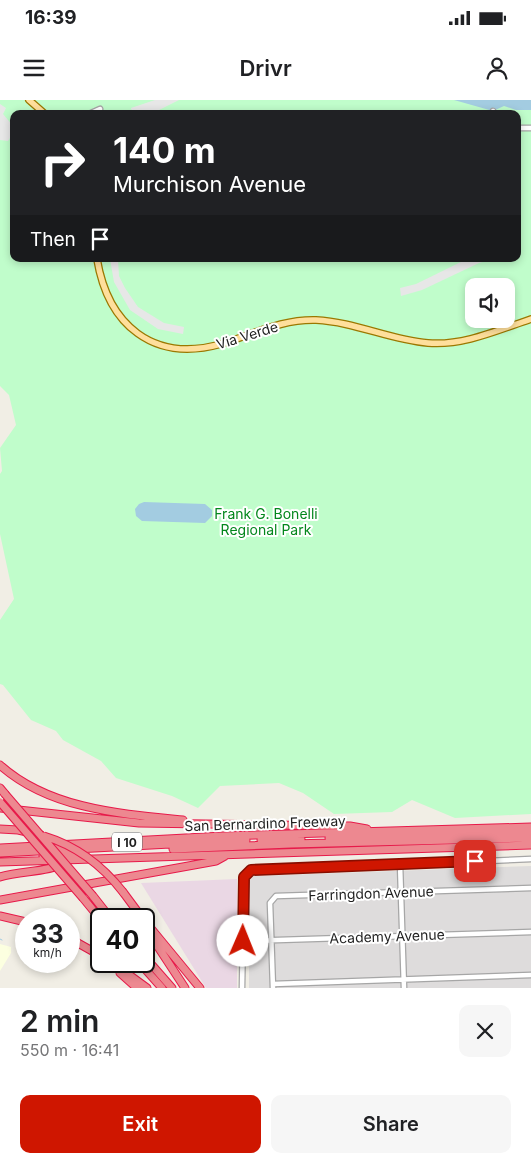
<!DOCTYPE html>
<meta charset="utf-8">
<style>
body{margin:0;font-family:Inter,sans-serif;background:#f6f6f6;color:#202124;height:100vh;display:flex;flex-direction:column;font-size:19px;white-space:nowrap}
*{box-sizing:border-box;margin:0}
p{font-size:16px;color:#757577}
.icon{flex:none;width:28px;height:28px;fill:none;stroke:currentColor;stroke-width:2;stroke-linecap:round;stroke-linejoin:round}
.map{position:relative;height:888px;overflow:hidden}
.details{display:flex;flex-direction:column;background:#fff;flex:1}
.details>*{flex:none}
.hud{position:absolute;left:10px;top:10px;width:511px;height:152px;border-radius:10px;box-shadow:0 2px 8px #0003;background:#202124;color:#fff;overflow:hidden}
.tools{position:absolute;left:465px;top:178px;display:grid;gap:10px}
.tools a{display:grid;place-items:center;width:50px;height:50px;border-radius:10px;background:#fff;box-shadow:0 2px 8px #0003;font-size:25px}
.speed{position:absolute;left:15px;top:808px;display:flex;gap:10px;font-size:25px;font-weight:700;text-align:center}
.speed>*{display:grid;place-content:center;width:65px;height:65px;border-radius:50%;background:#fff;box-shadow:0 2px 8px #0003;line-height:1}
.speed small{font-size:12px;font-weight:400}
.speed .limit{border:2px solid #111;border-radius:8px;background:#fff;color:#111}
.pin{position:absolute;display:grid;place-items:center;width:42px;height:42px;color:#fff;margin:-21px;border-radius:10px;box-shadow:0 2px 8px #0006}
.me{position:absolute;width:55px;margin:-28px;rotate:1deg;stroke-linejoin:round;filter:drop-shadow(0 0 4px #0008)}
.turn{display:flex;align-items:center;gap:18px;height:105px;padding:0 20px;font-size:22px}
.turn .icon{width:65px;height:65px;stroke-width:2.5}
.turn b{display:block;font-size:35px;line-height:42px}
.then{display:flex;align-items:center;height:48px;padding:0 20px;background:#0003;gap:10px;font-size:19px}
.round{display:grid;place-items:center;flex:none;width:52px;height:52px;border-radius:10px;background:#f6f6f6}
.summary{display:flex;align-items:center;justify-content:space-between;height:85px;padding:0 20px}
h1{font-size:30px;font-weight:600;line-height:38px}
.primary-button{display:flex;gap:10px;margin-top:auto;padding:10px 20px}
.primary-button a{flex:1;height:58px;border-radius:10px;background:#cf1600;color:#fff;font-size:20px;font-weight:600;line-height:58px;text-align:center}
.primary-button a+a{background:#f6f6f6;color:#202124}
.status{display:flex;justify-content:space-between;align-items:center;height:35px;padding:0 25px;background:#fff;direction:ltr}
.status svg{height:14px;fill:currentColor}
header{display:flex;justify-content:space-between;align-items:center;height:65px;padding:0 20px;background:#fff;font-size:22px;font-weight:600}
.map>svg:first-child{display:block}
.residential{fill:#dedcdc}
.industrial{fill:#ead7e4}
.education{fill:#fcffe0}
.park{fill:#c0fdcb;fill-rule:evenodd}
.parking{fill:#e7e7e7}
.water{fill:#a3cce1}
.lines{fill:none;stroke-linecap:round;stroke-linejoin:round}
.stream{stroke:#a3cce1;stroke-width:1}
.minor-casing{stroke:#a6a6a6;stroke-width:7}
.major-casing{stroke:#9b7800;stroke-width:8}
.highway-casing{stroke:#e71a4a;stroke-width:9}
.minor{stroke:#fff;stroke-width:4.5}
.major{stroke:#ffdf9c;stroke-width:5.5}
.highway{stroke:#ed8890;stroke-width:7}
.highway-bridge-casing{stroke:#e71a4a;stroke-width:9;stroke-linecap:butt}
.highway-bridge{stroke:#ed8890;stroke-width:7}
.route-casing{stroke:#870e00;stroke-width:12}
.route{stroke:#cf1600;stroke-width:9}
.labels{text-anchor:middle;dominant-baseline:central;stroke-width:4;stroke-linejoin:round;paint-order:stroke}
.shield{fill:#fff;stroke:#626262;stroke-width:1}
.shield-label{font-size:12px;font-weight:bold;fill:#1f1f1f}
.street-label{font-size:14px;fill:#1f1f1f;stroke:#fff}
.park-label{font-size:14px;fill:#04871d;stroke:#fff}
</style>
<div class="status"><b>16:39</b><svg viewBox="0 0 49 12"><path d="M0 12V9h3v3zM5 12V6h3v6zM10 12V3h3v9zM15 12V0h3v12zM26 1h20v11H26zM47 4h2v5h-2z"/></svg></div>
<header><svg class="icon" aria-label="menu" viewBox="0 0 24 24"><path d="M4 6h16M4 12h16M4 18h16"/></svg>Drivr<svg class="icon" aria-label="person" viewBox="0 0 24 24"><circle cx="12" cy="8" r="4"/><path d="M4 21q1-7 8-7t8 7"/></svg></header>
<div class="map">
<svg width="531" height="888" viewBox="0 0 531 888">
<rect width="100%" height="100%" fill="#f1eee5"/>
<!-- residential -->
<path class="residential" d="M531 766V888H249V781L254 776Z"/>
<!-- industrial -->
<path class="industrial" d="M237 779V888H206L141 783Z"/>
<!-- education -->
<path class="education" d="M0 844 11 847V853L0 871Z"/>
<!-- park -->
<path class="park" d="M0 0H531V714L455 718 412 700 392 712 334 714 303 693 279 683 220 686 198 708 172 696 116 678 101 661 63 640 56 631 31 620 3 585 0 584V520L14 499 0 434V374L2 371 0 348 16 325 9 295 0 286ZM14 14H518V159H14ZM474 186H506V219H474Z"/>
<!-- parking -->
<path class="parking" d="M155 0H179L151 14H133L131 8Z
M0 4 6 8 3 14 13 26 14 32 8 41 0 40Z
M110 159H118L119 176 125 188 138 207 164 223 184 227 183 234 158 229 130 210 114 182Z
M467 159H493L479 163 422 190 401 196 400 188 416 184Z"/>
<!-- water -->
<path class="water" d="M454 0H531V10H516L504 6 493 11Z
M144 402 205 404 212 410V416L205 423 142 421 136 416 135 409 139 404Z"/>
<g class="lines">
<!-- stream -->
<path class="stream" d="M0 839 2 840"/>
<!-- minor casing -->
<g class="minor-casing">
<path id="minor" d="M89 14 100 9
M492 14 493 11
M518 28H531
M400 764 404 888
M243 841 531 832
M273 884 531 875
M242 888 244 777 248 771 531 759
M273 888 270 803 276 796 531 788"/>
</g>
<!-- major casing -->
<g class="major-casing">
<path id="major" d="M29 0 45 14
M97 159C108 225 153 263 221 244 254 234 282 219 316 220 355 222 390 240 428 243 463 246 498 230 531 219"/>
</g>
<!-- highway casing -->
<g class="highway-casing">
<path id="highway" d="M0 665C49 709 121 714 183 720
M0 688 5 694
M0 708 139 723 350 726 367 729
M0 729 18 730 41 735
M329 738 531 733
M261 740 301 739
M0 748 223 736 531 727
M173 749 291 744 531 738
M0 753 246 740
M43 756 85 754
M0 762 531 745
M0 777C18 771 47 772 60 765
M123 792 143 819
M93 796 111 819
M83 798 101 820
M0 800 216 761 225 756
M0 816 26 822
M144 820 200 888
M147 830 185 888
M69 838 101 856
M144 856 172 888
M110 861 147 888
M138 861 162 888
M120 873 137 888"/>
</g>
<!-- minor -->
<use href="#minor" class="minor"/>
<!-- major -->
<use href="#major" class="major"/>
<!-- highway -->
<use href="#highway" class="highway"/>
<!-- highway-bridge casing -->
<g class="highway-bridge-casing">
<path id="highway-bridge" d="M5 694 93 796
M0 702 83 798
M44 736C77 746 102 765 123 792"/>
</g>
<!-- highway-bridge -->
<use href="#highway-bridge" class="highway-bridge"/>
</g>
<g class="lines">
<!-- route casing -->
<g class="route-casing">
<path id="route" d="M243 841 244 777 251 770 475 761"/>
</g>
<!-- route -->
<use href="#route" class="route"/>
</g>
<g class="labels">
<!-- shield labels -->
<rect class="shield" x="112" y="732.5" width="30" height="19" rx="4"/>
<g class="shield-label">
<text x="127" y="742">I 10</text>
</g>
<!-- street labels -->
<g class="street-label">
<text transform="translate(247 235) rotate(-17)">Via Verde</text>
<text transform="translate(265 723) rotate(-2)">San Bernardino Freeway</text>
<text transform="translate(371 793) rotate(-2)">Farringdon Avenue</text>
<text transform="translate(387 836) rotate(-2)">Academy Avenue</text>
</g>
<!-- park labels -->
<g class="park-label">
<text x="266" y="413">Frank G. Bonelli<tspan x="266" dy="16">Regional Park</tspan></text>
</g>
</g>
</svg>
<div class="tools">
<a><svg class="icon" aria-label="sound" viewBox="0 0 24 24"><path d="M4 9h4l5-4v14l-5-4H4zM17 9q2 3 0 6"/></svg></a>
</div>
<div class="speed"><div>33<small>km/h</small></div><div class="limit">40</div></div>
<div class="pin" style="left:475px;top:761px;background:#d93025"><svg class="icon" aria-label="arrive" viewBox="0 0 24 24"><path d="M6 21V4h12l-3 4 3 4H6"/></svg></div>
<svg class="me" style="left:243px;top:841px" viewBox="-20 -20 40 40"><circle r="19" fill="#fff"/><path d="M0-13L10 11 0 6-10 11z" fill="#cf1600"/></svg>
<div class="hud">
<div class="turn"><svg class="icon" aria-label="right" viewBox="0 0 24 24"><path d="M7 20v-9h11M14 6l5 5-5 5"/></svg><div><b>140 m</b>Murchison Avenue</div></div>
<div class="then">Then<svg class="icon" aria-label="arrive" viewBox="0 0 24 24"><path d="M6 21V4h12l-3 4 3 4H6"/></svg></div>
</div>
</div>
<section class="details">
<div class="summary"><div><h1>2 min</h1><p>550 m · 16:41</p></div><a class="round"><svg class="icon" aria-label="close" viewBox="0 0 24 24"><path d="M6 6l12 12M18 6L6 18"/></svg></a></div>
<div class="primary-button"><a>Exit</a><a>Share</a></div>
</section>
